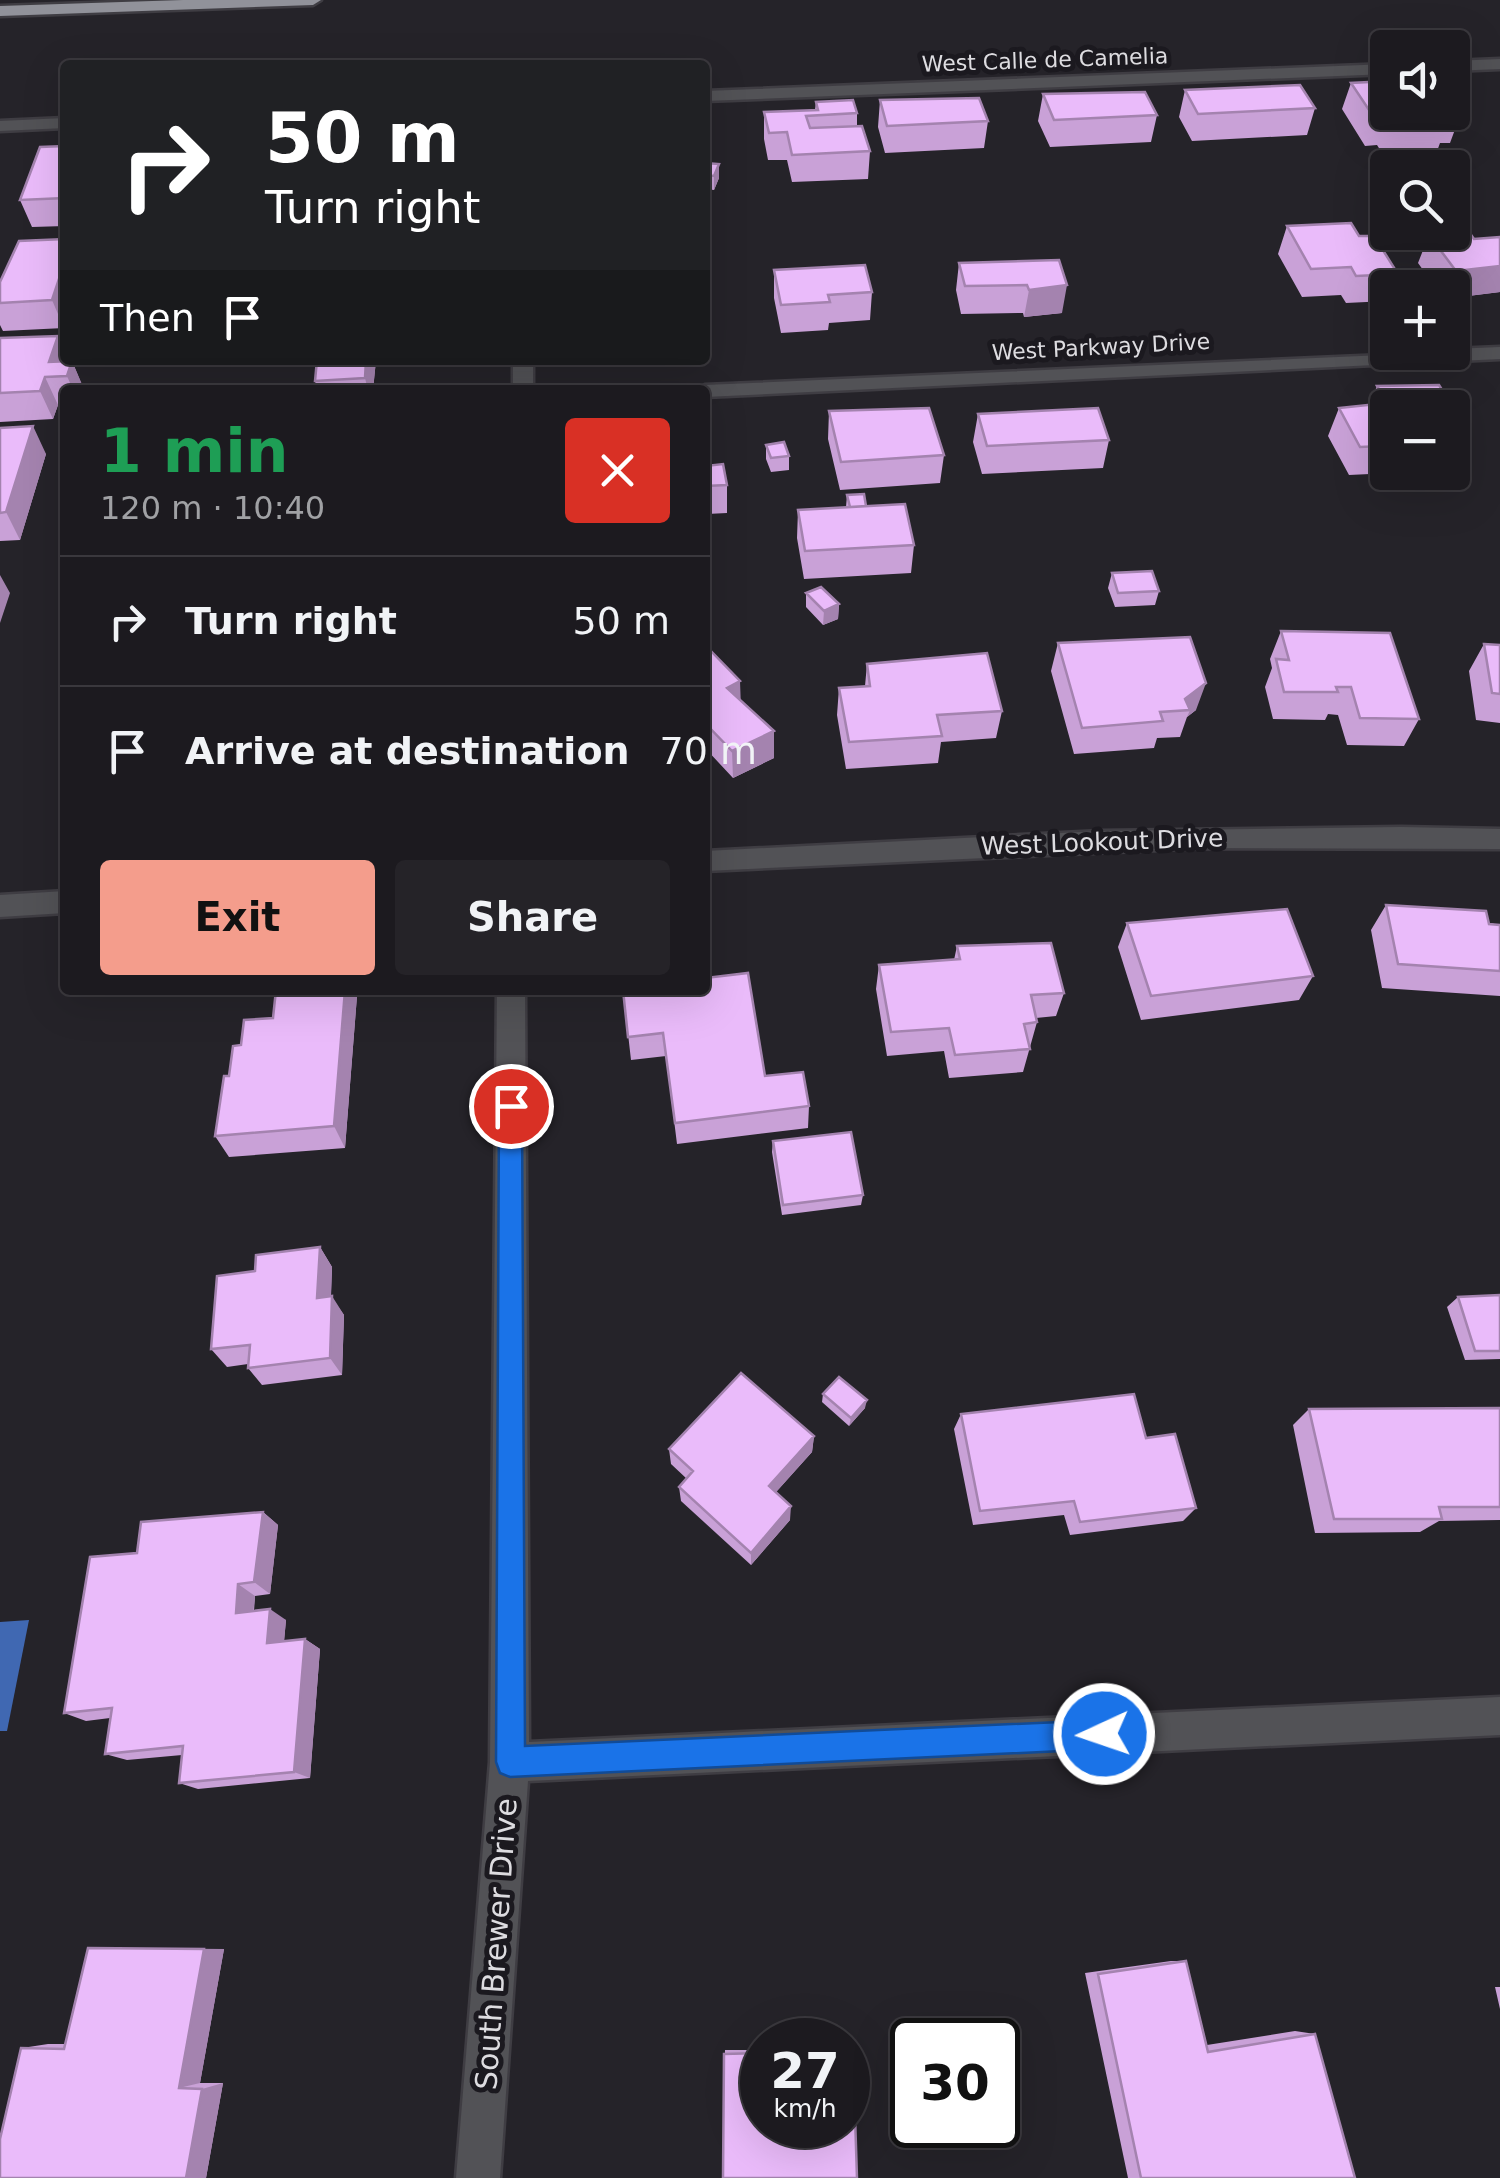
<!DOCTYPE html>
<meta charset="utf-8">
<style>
body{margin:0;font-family:"DejaVu Sans",sans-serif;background:#252328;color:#f1f3f6;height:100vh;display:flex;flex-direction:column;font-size:38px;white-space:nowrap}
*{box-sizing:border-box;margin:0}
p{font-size:32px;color:#a0a1a4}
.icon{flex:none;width:55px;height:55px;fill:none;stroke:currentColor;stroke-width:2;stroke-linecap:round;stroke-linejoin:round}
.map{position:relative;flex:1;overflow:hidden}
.side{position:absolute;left:60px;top:385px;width:650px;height:610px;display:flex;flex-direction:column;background:#1c1a1f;border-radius:10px;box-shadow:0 10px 40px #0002,0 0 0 2px #3a383d}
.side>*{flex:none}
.banner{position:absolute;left:60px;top:60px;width:650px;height:305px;border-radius:10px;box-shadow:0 10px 40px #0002,0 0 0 2px #3a383d;background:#202124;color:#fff;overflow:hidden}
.controls{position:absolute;left:1370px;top:30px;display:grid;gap:20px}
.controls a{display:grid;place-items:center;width:100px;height:100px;border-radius:10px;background:#1c1a1f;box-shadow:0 10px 40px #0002,0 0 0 2px #3a383d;font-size:50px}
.speed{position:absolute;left:740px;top:2018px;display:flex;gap:20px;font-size:50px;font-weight:700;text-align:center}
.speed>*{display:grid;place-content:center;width:130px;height:130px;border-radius:50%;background:#1c1a1f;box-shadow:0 10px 40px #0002,0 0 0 2px #3a383d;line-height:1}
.speed small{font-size:25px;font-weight:400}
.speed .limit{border:5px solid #111;border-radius:15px;background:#fff;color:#111}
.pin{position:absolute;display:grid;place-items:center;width:85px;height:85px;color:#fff;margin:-42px;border:5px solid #fff;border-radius:50%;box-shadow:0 2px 10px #0007}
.me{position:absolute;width:110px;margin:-55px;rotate:267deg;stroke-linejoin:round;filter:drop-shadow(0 0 8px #0008)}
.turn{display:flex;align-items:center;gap:35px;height:210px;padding:0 40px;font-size:45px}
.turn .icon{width:130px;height:130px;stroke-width:2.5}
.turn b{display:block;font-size:70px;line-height:85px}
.then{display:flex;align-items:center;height:95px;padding:0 40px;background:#0003;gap:20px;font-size:38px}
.round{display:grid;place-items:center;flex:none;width:105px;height:105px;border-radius:10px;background:#252328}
.headline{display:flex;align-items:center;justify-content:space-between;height:170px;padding:0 40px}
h1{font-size:60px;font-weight:700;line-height:75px;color:#1e9e55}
.primary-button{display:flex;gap:20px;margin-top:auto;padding:20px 40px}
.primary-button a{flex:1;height:115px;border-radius:10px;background:#f49d8c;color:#111;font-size:40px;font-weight:700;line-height:115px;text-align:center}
.primary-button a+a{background:#252328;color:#f1f3f6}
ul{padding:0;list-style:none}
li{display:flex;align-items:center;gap:30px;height:130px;padding:0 40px;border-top:2px solid #3a383d}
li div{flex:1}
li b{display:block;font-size:38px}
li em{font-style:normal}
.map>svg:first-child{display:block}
.water{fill:#4068b2}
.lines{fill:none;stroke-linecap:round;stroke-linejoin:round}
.minor-casing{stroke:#3f3d43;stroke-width:5}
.highway-casing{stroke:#3f3d43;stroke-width:5}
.minor{fill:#525256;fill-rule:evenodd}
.highway{fill:#91929a;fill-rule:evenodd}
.wall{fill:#c9a1d7}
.shaded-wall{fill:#a483af}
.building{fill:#eabbfa;stroke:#a483af;stroke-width:2.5}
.route{fill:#1a73e8;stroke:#114b97;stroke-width:2.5}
.labels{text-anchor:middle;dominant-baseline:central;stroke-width:10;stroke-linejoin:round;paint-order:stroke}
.far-street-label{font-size:22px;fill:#dddce0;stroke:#1b191f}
.street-label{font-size:25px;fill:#dddce0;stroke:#1b191f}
.near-street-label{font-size:30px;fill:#dddce0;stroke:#1b191f}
</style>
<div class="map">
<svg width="1500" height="2178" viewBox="0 0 1500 2178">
<rect width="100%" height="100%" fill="#252329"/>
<!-- water -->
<path class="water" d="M29 1620 7 1731H0V1622Z"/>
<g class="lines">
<!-- minor casing -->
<g class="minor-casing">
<path id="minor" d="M1500 59V69L1452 71V61Z
M1388 64V74L705 101V91Z
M65 118V128L0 131V121Z
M1500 347V359L705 397V390H695L705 385 1452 352V349Z
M513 360H533V390H513Z
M1401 827 1500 829V849L1202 848 705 871V851L1102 831Z
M65 891V913L0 917V895Z
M497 990H525L529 1742 1500 1697V1735L528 1781 500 2178H456L490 1762Z"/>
</g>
<!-- highway casing -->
<g class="highway-casing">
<path id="highway" d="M183 0H321L313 5 0 16V6Z"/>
</g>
<!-- minor -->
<use href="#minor" class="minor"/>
<!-- highway -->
<use href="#highway" class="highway"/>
</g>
<!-- wall -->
<path class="wall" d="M1351 83 1388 112 1460 116 1450 143H1440L1436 154 1384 156 1377 145 1365 146 1342 109Z
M1185 90 1315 108 1307 135 1192 141 1179 117Z
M1043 94 1157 115 1151 142 1050 147 1038 121Z
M880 100 988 121 984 148 885 153 878 127Z
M816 102 857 113V126L870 151 868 179 792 182 787 160H768L764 139V112L815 110Z
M65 146V226L32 227 20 200Z
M705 163 719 164V178L714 190 705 189Z
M1287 226 1398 274 1392 288H1388L1387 301 1346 303 1341 295 1302 297 1278 254Z
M1429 235 1474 239 1500 237V292L1452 298V288H1436L1418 263Z
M65 239 64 328 3 331 0 325V282Z
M1059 260 1062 313 1024 317 1023 313 961 314 956 290 959 263Z
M774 270 872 292 870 320 829 323 828 330 781 333 774 298Z
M58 336 65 352V360L72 361 84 390H65V405H58L53 419 0 422V338Z
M376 360 373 390H317L315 381Z
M1439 385 1455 411 1452 416V408H1388V472H1436L1412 477 1409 484 1377 486 1370 474 1349 475 1328 436 1339 408 1369 405 1377 386Z
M829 411 944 455 940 483 840 490 828 439Z
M978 414 1109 440 1103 468 982 474 973 442Z
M0 428 46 454 20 540 0 541Z
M766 445 789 456V470L771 472 766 459Z
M705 466 727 485V513L707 514V535H705Z
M847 495 866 506 914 545 911 573 804 579 797 538 798 510 846 507Z
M1112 573 1159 591 1155 605 1115 607 1108 588Z
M806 593 839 604 838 619 823 625 806 607Z
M1281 631 1419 719 1404 746 1347 745 1338 715 1328 714 1325 720 1273 719 1265 687 1272 668 1270 659Z
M1058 643 1196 710 1187 717 1180 737 1157 738 1154 748 1074 754 1051 671Z
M1484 644 1500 645V723L1476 720 1469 671Z
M705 650 740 681V700L774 731V758L733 778 705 748Z
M867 664 1002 711 996 738 941 742 938 763 846 769 837 715 839 688 865 686Z
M1386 905 1500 925V996L1382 988 1371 930Z
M1127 923 1313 976 1299 1000 1141 1020 1118 947Z
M957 946 1064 993 1056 1016 1036 1018 1037 1022 1023 1072 949 1078 944 1051 887 1056 876 989 879 965 954 960Z
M623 990 765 1076 809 1106 808 1128 677 1144 666 1056 631 1060Z
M357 996 345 1148 229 1157 215 1136 229 1076 241 1045 273 1018Z
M773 1141 863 1195 861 1205 782 1215 772 1152Z
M320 1247 332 1267 331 1297 344 1315 342 1375 262 1385 248 1368V1364L227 1367 211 1349 255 1271Z
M1500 1295V1359L1465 1360 1447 1307 1458 1297Z
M823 1394 865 1408 849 1426 822 1402Z
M1500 1408V1520L1439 1521 1420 1532 1315 1533 1293 1425 1309 1409Z
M961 1414 1146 1438 1196 1508 1183 1521 1070 1535 1064 1515 973 1525 954 1429Z
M814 1436 812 1452 776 1492 790 1520 751 1565 681 1501 679 1487 687 1479 671 1464 669 1449Z
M263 1512 278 1525 270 1594 255 1596 254 1611 286 1620 284 1641 305 1639 320 1649 310 1778 198 1789 179 1783 182 1755 127 1760 105 1754 110 1718 86 1721 64 1713 137 1553Z
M88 1948 224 1949 200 2083H223L206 2178H0L22 2048 48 2044H65Z
M1171 1961H1186L1207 2045 1295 2031 1315 2034 1355 2178H1128L1085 1973Z
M1495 1987H1500V2009Z
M848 2049 853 2052 857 2178H714H723L725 2050H762V2125H848Z"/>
<!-- shaded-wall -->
<path class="shaded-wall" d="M719 164V178L714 190V176Z
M65 261V325L64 328 52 300Z
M1500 266V292L1452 298V288H1449L1456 271Z
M1067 285 1062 313 1024 317 1029 290Z
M58 336 65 352V360H68L70 364 49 362Z
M366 360H376L373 390H368L365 378Z
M72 361 84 389V390H73L67 376Z
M45 377 58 405 53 419 40 391Z
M33 426 46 454 20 540 6 512Z
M1459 443 1452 457V444Z
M1414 472H1436L1412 477Z
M0 575 10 593 0 623Z
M839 604 838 619 823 625 824 611Z
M740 681 741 708 727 688Z
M1206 683 1196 710 1187 717 1190 710 1185 699Z
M774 731V758L733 778 732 751Z
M345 990H354L357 996 345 1148 334 1126Z
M320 1247 332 1267 330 1317 317 1298Z
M332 1296 344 1315 342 1375 330 1358Z
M867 1400 865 1408 849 1426 851 1418Z
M814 1436 812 1452 769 1500V1486Z
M791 1506 790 1520 751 1565V1553Z
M263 1512 278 1525 270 1594 254 1582Z
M238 1584 255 1596 252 1624 236 1613Z
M270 1609 286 1620 283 1653 267 1643Z
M305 1639 320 1649 310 1778 294 1772Z
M204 1949H224L200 2083 179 2088Z
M223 2083 206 2178H186L202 2089Z"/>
<!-- building -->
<path class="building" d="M1388 81V112H1452V105L1460 116H1439L1447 126 1393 129 1386 118 1375 119 1351 83Z
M1300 85 1315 108 1198 114 1185 90Z
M1145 92 1157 115 1054 120 1043 94Z
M979 98 988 121 887 126 880 100Z
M853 100 857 113 806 116 810 128 862 126 870 151 792 155 787 132 769 133 764 112 818 110 816 102Z
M65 146V198L20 200 40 147Z
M705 163 719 164 714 176 705 175Z
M1351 223 1359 236H1374L1398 274 1356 276 1351 267 1311 269 1287 226Z
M1469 232 1474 239 1500 237V266L1456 271 1429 235Z
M65 239V261L52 300 0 303V282L19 241Z
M1059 260 1067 285 1029 290 1027 285 965 286 959 263Z
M865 265 872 292 828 295 830 302 781 305 774 270Z
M58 336 49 362 72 361 67 376 45 377 40 391 0 393V338Z
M317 360H366L365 378 315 381Z
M1439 385 1455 411H1452V408H1388V456L1382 446 1360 447 1339 408 1387 403 1377 386Z
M929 408 944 455 841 462 829 411Z
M1098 408 1109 440 987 446 978 414Z
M33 426 6 512 0 513V428Z
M1452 431 1459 443 1452 444Z
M784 442 789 456 771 458 766 445Z
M723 464 727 485 705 486V466Z
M864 494 866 506 850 507 847 495Z
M905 504 914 545 805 551 798 510Z
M1152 571 1159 591 1118 593 1112 573Z
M821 587 839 604 824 611 806 593Z
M1281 631 1390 633 1419 719 1360 718 1351 687H1336L1338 692H1284L1276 659 1289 660Z
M1190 637 1206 683 1185 699 1190 710 1160 712 1163 721 1082 728 1058 643Z
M1484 644 1500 645V694L1492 693Z
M708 648 740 681 727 688 774 731 732 751 705 723V650Z
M987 653 1002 711 937 715 942 736 849 742 839 688 870 686 867 664Z
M1386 905 1486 911 1489 924 1500 925V971L1398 964Z
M1287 909 1313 976 1151 996 1127 923Z
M1051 943 1064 993 1031 995 1037 1022 1024 1024 1030 1049 955 1055 949 1028 891 1032 879 965 960 959 957 946Z
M748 973 765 1076 803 1072 809 1106 675 1123 663 1033 628 1037 623 990H705V978Z
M276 990H345L334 1126 215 1136 224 1076H229L233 1046 241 1045 244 1020 273 1018Z
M851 1132 863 1195 783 1205 773 1141Z
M320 1247 317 1298 332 1296 330 1358 248 1368 250 1345 211 1349 217 1276 255 1271 256 1255Z
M1500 1295V1351H1475L1458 1297Z
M741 1373 814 1436 769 1486 791 1506 751 1553 679 1487 693 1471 669 1449Z
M839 1377 867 1400 851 1418 823 1394Z
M1134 1394 1146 1438 1175 1434 1196 1508 1080 1522 1074 1501 980 1511 961 1414Z
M1500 1408V1507H1439L1442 1519H1334L1309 1409Z
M263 1512 254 1582 238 1584 236 1613 270 1609 267 1643 305 1639 294 1772 179 1783 183 1746 105 1754 112 1708 64 1713 90 1557 137 1553 141 1522Z
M88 1948 204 1949 179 2088 202 2089 186 2178H0V2139L21 2048 64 2049Z
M1186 1961 1208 2052 1315 2034 1355 2178H1141L1098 1974Z
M848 2052H853L857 2178H723L724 2054 762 2053V2125H848Z"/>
<!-- route -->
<path class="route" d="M511 1096 519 1099 522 1106 525 1746 1104 1720 1115 1724 1119 1734 1115 1745 1104 1749 510 1777 500 1773 496 1762 499 1106 503 1099Z"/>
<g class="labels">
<!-- far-street labels -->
<g class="far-street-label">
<text transform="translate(1045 60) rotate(-2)">West Calle de Camelia</text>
<text transform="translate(1101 347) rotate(-3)">West Parkway Drive</text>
</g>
<!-- street labels -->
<g class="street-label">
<text transform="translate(1102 842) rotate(-2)">West Lookout Drive</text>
</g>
<!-- near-street labels -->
<g class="near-street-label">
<text transform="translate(496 1944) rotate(-86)">South Brewer Drive</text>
</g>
</g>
</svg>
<div class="controls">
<a><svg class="icon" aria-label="sound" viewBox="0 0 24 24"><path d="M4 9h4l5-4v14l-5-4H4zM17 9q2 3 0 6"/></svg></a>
<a><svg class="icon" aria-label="search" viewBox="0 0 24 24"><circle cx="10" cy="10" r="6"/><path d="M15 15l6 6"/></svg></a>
<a>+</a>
<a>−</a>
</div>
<div class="speed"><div>27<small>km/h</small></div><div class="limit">30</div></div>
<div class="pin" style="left:511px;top:1106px;background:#d93025"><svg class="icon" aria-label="arrive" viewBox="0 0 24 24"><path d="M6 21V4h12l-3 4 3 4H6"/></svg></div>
<svg class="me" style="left:1104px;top:1734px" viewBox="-20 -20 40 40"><circle r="17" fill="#1a73e8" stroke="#fff" stroke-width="3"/><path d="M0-11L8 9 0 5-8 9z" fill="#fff"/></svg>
<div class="banner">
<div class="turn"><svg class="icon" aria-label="right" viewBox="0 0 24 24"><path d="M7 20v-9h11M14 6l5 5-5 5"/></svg><div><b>50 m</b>Turn right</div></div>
<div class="then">Then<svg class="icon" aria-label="arrive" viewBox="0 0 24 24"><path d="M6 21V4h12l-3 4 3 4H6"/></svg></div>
</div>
<section class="side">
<div class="headline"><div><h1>1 min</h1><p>120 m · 10:40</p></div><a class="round" style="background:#d93025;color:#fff"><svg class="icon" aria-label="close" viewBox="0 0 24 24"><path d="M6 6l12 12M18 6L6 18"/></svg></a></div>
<ul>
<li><svg class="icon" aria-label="right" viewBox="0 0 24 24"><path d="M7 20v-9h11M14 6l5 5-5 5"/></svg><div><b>Turn right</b></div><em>50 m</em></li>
<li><svg class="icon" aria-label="arrive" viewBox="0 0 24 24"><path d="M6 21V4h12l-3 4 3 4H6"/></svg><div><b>Arrive at destination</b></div><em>70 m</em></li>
</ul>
<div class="primary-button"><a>Exit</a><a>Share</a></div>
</section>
</div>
